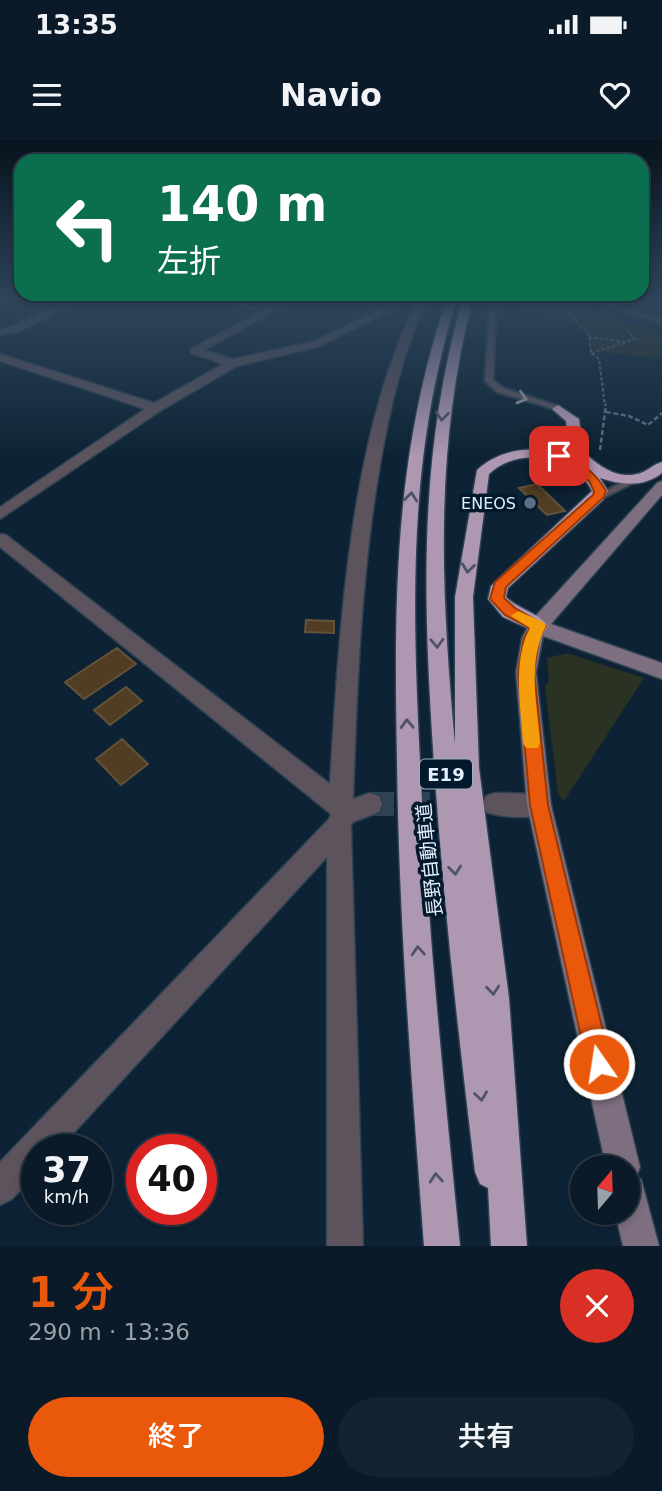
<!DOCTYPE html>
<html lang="ja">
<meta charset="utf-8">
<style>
body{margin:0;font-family:"DejaVu Sans","Noto Sans JP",sans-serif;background:#132330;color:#f1f3f6;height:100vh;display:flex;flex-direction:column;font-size:26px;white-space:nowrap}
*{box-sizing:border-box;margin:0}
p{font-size:23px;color:#99a1a8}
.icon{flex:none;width:38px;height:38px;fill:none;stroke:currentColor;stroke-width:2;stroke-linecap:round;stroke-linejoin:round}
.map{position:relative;height:1106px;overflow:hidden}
.panel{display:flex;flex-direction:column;background:#0a1a28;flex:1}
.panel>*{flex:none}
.hud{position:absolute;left:14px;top:14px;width:635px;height:147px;border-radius:21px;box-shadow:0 4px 10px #0003,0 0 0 2px #2a3845;background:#0b6e4f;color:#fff;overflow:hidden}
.needle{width:46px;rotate:19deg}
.tools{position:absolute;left:570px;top:1015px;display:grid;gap:14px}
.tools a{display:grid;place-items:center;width:70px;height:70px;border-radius:50%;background:#0a1a28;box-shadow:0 4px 10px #0003,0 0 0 2px #2a3845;font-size:35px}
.speed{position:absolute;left:21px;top:994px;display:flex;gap:14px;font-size:35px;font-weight:700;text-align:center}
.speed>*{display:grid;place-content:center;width:91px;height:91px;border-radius:50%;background:#0a1a28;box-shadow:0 4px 10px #0003,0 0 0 2px #2a3845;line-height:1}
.speed small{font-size:18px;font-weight:400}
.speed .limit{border:10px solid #d22;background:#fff;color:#111}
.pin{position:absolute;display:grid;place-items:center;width:60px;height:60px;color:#fff;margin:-30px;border-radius:14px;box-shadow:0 4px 10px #0006}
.me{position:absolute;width:77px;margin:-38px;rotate:347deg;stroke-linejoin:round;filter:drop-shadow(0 0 5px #0008)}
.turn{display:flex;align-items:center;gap:24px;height:147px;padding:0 28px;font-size:32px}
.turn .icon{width:91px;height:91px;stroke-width:2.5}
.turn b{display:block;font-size:49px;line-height:60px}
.round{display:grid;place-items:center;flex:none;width:74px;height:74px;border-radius:37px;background:#132330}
.head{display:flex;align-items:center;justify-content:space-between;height:119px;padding:0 28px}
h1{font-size:42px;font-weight:600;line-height:52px;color:#ea580c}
.primary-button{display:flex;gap:14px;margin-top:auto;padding:14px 28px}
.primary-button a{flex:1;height:80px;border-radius:42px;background:#ea580c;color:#fff;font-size:28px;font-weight:600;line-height:80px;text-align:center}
.primary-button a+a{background:#132330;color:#f1f3f6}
.status{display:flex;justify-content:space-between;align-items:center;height:49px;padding:0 35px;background:#0a1a28;direction:ltr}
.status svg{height:19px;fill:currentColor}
header{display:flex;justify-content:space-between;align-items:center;height:91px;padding:0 28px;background:#0a1a28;font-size:32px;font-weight:600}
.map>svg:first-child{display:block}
.green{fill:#293223}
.building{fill:#503d23;stroke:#645239;stroke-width:2}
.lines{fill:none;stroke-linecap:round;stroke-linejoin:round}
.street-tunnel{stroke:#2d4253;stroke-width:24;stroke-dasharray:24 12;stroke-linecap:butt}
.lane-casing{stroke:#2b4051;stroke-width:4}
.street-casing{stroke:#2b4051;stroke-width:3}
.secondary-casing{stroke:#2b4051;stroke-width:3}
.highway-casing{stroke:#2b4051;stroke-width:3}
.path-far1{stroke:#5c6f80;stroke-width:2;stroke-dasharray:3.5 2;stroke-linecap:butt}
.path{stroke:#5c6f80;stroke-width:2.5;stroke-dasharray:5 2.5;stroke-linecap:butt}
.lane{fill:#5c535d;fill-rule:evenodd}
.street{fill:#5c535d;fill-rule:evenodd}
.secondary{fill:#7d6f7f;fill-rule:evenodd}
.highway{fill:#ad97b1;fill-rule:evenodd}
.oneway{stroke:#999aa5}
.oneway2{stroke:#505267}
.route{fill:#ea580c;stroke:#983908;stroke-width:2}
.slow{fill:#f59e0b}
.service-dot{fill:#5c6f8a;stroke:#04192b;stroke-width:2.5}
.labels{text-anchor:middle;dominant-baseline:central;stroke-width:7;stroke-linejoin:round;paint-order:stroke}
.far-poi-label{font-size:16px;fill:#e3f1fe;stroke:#04192b;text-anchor:end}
.shield{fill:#04192b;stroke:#a0b0bf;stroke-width:2}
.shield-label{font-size:18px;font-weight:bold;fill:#e3f1fe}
.street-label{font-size:19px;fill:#e3f1fe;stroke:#04192b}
</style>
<div class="status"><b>13:35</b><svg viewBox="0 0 49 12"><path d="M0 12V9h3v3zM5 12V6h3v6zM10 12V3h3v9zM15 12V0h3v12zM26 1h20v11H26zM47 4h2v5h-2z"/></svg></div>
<header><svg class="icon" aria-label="menu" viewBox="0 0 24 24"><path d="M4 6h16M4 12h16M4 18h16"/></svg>Navio<svg class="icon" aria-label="heart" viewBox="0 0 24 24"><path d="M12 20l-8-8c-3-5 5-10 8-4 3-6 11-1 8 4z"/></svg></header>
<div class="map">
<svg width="662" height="1106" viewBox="0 0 662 1106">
<rect width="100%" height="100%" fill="#0d2335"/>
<!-- green -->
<path class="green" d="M506 161H561L662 194V218L600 212 591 208 590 200H594L593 195C565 174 535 177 506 161Z
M567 513 644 538 564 661 558 654 545 546 549 541 547 518Z"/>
<!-- building -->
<path class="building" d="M537 344 565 371 547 375 519 348Z
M306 480 334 481V493L305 492Z
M117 508 136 524 84 559 65 542Z
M126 547 142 561 110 585 94 570Z
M122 599 148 624 121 645 96 619Z"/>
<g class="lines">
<!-- street-tunnel -->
<path class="street-tunnel" d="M370 664H466"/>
<!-- lane casing -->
<g class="lane-casing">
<path id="lane" d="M490 161H496L493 240 503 248 561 267V271L497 252 485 241Z
M571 300 578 302 554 316 547 314Z
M632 337 636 340 635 342 601 359 594 357Z"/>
</g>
<!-- street casing -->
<g class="street-casing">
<path id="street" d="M65 161H79L20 191 0 195V189L13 186Z
M213 161C226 161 264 168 271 166 279 164 283 161 293 161L204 210 233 219 312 202 392 164 400 166 320 206 237 226 160 271 0 379V367L145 269 0 221V214L154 263 223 224 191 213V209L261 171Z
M417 161H427C402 213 390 269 380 325 361 435 357 547 353 659L370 653 379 656 382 664 379 672 353 682 351 686 363 1106H327V717L58 1010H37V1033L12 1059 0 1065V1022L329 679 331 674 0 407V394L6 395 330 644C339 495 349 296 417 161Z
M591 161H608L662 178V184Z
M495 653 539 654 548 657 551 665 548 673C531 679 503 678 486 672L483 664 486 656Z"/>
</g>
<!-- secondary casing -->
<g class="secondary-casing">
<path id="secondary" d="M662 341V355L551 484 662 523V539L543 496 536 532 551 665 640 1027 636 1038 641 1039 659 1106H623L615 1073H628V1027H606L527 665 516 532 522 498 531 481 657 343Z"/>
</g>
<!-- highway casing -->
<g class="highway-casing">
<path id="highway" d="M446 161H456C408 319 412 460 420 622 427 784 444 945 460 1106H424C412 944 399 783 397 621 394 458 394 318 446 161Z
M462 161H472C434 314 441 449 455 604V457L477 330C503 306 543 304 574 319L569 312 566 281 552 269 558 265 579 279 583 311C598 326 620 342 643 332 650 329 654 324 662 322V333C643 348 621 345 600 338L608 351 603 360 508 448 506 457C518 469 539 473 548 486L545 491 538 493 503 477 488 459 491 446 592 351C574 315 518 306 489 334L473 457 479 628 509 858 527 1106H491L488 1048 480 1044 475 1032C458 891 442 751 433 609 423 452 419 315 462 161Z"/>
</g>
<!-- path-far1 -->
<path class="path-far1" d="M569 172 589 195 591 213 599 219 605 266
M589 197 625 202
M591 213 635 199 627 190"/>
<!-- path -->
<path class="path" d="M606 272 629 276 648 285 662 273
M600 310 606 264"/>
<!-- lane -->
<use href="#lane" class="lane"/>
<!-- street -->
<use href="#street" class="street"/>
<!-- secondary -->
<use href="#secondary" class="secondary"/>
<!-- highway -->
<use href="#highway" class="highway"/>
</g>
<!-- one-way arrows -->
<defs><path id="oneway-chevron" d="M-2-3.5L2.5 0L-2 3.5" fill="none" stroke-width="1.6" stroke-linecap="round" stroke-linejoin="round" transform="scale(1.75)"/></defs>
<use class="oneway" href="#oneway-chevron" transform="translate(522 258) rotate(17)"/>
<g class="oneway2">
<use href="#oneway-chevron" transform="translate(442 276) rotate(96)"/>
<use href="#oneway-chevron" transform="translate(411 357) rotate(-84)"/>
<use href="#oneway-chevron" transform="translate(468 428) rotate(97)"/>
<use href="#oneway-chevron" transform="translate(437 503) rotate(88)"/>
<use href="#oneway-chevron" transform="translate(407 584) rotate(-92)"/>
<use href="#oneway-chevron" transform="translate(455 730) rotate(84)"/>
<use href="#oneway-chevron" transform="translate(418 811) rotate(-93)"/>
<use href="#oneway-chevron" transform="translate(493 850) rotate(84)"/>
<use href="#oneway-chevron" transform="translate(481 956) rotate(82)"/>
<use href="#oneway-chevron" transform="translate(436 1038) rotate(-95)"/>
</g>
<!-- sky -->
<linearGradient id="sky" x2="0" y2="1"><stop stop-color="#07131d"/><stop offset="0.51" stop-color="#2f455c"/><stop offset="1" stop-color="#2f455c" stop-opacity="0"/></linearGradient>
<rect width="662" height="316" fill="url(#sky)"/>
<!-- route -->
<path class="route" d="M556 314C574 313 598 336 606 351L604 357 506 447 504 458 515 468 546 486 539 498 534 532 548 665 611 924 607 932 599 936 590 932 587 924 530 665 518 532 524 498 530 488 505 475 490 459 495 442 593 355 594 351 589 341 556 319Z"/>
<!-- slow -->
<path class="slow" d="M518 471 543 482 546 486C527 522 537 564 540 603L538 608H526L523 603C521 565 512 522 530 488L511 476Z"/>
<!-- markers -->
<circle class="service-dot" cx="530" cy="363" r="7"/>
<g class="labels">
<!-- far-poi labels -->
<g class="far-poi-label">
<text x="516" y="363">ENEOS</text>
</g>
<!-- shield labels -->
<rect class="shield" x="420" y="619.5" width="52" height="29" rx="5"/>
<g class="shield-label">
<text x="446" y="634">E19</text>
</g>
<!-- street labels -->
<g class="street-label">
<text transform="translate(429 720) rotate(-96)">長野自動車道</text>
</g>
</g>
</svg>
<div class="tools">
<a><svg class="needle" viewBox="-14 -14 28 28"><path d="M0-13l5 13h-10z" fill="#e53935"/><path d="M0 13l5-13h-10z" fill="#99a1a8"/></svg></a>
</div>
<div class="speed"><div>37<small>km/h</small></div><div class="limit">40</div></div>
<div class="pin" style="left:559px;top:316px;background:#d93025"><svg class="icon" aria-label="arrive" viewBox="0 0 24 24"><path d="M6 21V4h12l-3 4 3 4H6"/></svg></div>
<svg class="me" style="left:599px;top:924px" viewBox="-20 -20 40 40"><circle r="17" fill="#ea580c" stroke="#fff" stroke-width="3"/><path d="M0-11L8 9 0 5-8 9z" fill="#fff"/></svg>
<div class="hud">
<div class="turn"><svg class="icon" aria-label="left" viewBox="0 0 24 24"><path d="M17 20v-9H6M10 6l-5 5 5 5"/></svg><div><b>140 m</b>左折</div></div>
</div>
</div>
<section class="panel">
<div class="head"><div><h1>1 分</h1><p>290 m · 13:36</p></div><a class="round" style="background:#d93025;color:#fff"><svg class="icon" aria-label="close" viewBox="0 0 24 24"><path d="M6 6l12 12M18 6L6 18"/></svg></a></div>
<div class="primary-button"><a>終了</a><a>共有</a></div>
</section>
